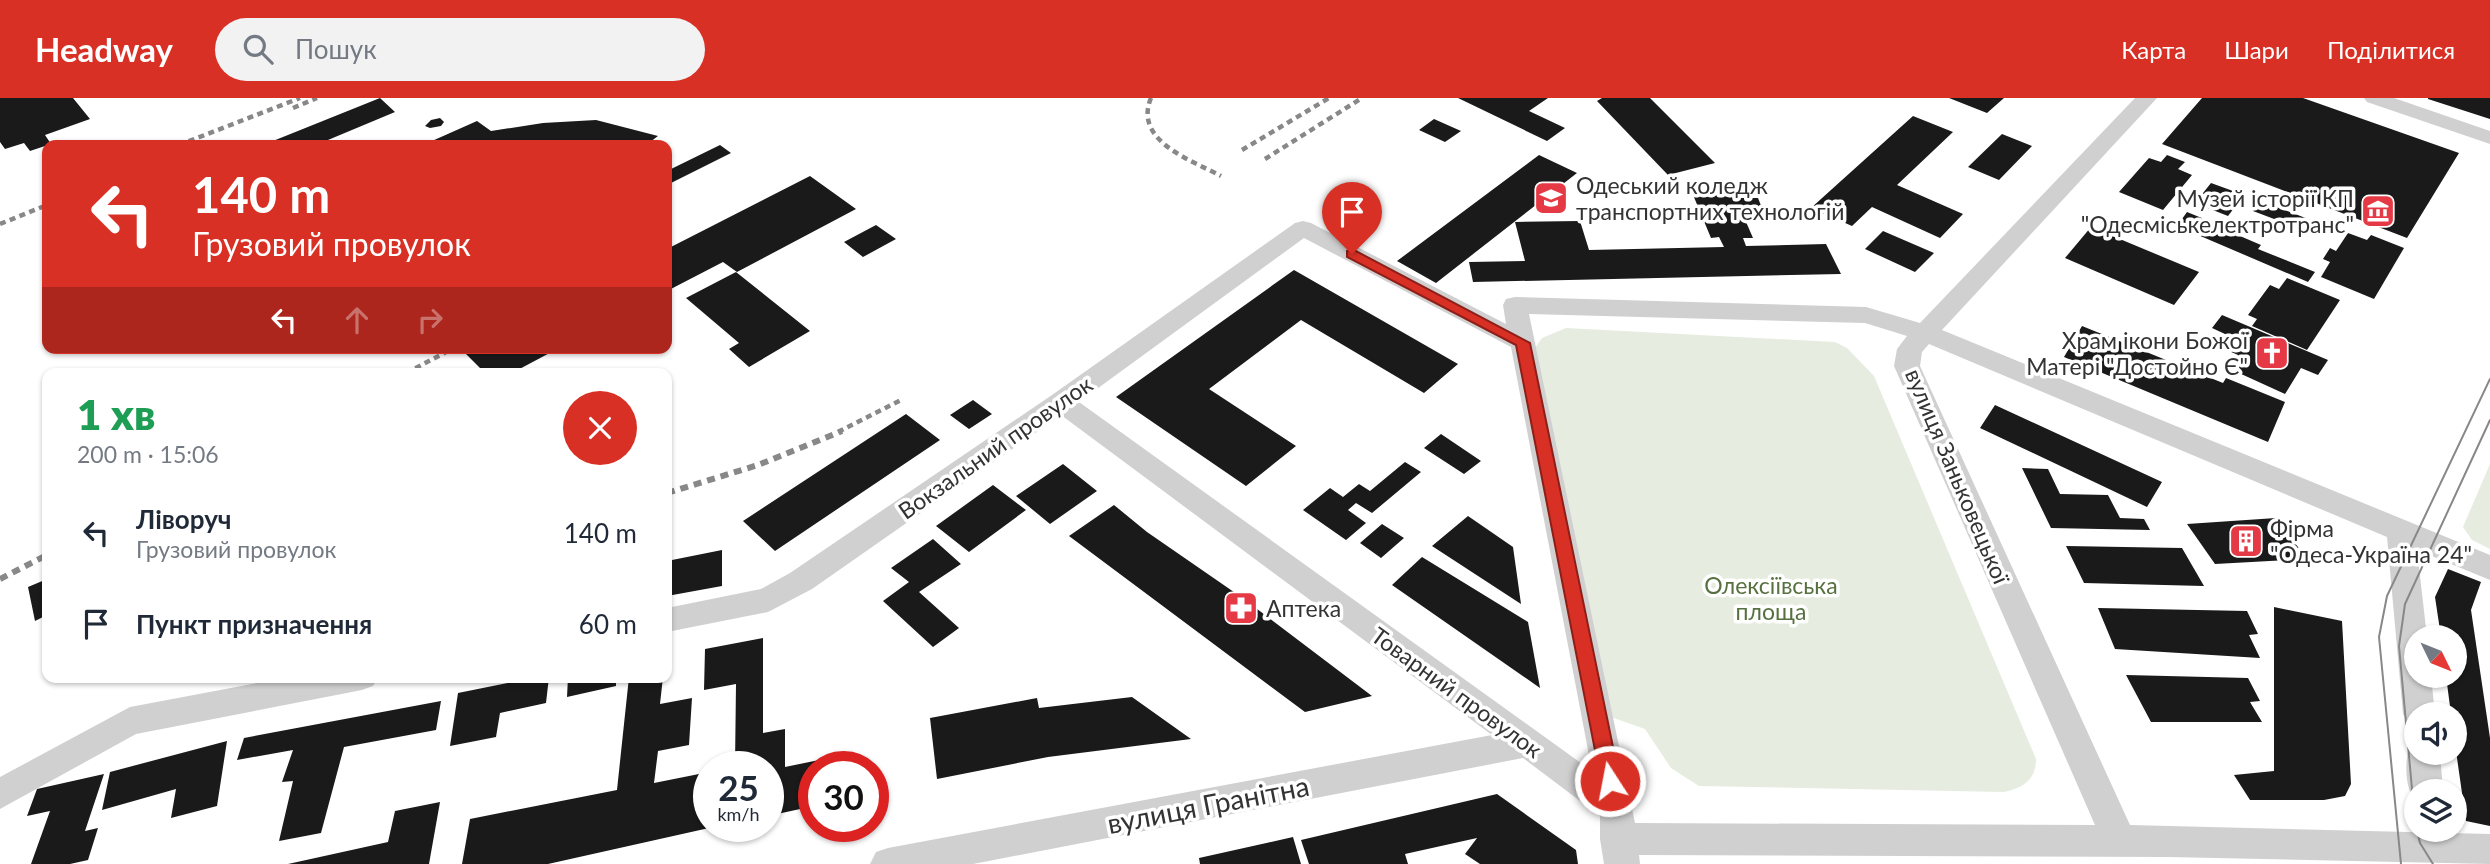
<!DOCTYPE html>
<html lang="uk">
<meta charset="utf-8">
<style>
body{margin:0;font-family:Lato,sans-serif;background:#f2f2f3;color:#1f2937;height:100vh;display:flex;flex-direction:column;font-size:26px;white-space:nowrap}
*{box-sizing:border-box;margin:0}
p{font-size:23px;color:#747a83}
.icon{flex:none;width:38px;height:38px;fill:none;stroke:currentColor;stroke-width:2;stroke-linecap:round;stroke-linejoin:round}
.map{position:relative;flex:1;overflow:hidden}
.side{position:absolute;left:42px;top:270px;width:630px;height:315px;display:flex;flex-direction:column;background:#fff;border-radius:14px;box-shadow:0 2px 5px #0004}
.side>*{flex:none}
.banner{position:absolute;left:42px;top:42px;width:630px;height:214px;border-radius:14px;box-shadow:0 2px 5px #0004;background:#d93025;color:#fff;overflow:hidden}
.needle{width:46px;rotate:133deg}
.controls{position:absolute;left:2404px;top:527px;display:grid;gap:14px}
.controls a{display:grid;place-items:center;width:63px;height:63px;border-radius:50%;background:#fff;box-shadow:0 2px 5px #0004;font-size:35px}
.speed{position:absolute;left:693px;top:653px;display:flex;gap:14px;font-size:35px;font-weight:700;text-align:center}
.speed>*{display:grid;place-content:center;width:91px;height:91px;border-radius:50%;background:#fff;box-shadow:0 2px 5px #0004;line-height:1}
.speed small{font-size:18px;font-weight:400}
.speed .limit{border:10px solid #d22;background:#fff;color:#111}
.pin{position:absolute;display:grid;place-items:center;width:60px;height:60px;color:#fff;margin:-72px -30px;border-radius:50% 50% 50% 0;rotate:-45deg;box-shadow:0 0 7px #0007}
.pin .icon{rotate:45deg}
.me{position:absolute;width:77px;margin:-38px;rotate:349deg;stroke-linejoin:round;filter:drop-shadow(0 0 5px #0008)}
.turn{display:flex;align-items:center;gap:24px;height:147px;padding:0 35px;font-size:32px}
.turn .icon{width:91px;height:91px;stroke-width:2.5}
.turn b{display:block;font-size:49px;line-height:60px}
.lanes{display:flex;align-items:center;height:66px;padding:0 35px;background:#0003;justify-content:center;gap:35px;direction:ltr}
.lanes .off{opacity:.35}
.round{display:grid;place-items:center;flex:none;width:74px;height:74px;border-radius:37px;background:#f2f2f3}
.overview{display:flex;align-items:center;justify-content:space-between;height:119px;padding:0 35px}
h1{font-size:42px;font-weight:800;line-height:52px;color:#1e9e55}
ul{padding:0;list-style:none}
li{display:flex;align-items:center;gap:21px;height:91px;padding:0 35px}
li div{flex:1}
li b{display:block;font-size:26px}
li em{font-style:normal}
header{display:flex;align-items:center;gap:42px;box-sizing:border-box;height:98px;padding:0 35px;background:#d93025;color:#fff}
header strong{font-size:33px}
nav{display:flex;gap:38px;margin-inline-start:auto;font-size:24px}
.search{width:490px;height:63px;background:#f2f2f3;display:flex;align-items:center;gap:18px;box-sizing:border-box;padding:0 24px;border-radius:38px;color:#747a83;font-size:26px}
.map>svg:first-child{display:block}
.green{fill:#e6ecdf}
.building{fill:#1a1a1a}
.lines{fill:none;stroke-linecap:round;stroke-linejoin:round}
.street{fill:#d0d0d0;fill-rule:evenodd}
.tram{stroke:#888;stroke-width:2}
.rail-far1{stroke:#888;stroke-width:4.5;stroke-dasharray:6 4.5;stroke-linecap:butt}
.rail{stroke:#888;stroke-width:6;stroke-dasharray:8 6;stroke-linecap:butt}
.route{fill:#d93025;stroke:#8d1f18;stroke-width:2}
.labels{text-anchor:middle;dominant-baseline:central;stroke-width:7;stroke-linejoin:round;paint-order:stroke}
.poi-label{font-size:23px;fill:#333;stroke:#fff;text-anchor:start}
.street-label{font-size:23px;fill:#333;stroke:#fff}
.park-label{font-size:23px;fill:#56703f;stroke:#fff}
.near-street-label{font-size:28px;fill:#333;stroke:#fff}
</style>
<header>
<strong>Headway</strong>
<div class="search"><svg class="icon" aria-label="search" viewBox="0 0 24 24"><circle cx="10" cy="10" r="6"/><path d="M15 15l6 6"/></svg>Пошук</div>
<nav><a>Карта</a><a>Шари</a><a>Поділитися</a></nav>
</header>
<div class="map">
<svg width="2490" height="766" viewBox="0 0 2490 766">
<rect width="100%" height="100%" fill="#fff"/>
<!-- green -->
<path class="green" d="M1566 230 1835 244 1847 250 1874 278 2036 661C2036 682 2023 690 2004 694L1699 688 1671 670 1645 631 1611 619 1532 254 1542 240Z
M2490 366V451L2472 442 2463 429Z"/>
<!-- building -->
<path class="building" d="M0 0H73L90 21 45 37 51 46 30 53 24 45 5 51 0 44Z
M380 0 395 14 316 47H263Z
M1458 0H1548L1529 13 1565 30 1547 43Z
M1602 0H1650L1715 65 1668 77 1597 3Z
M1949 0H2004L1987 15Z
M2202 0H2303L2459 55 2407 140 2162 46Z
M2428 0H2490V21L2428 1Z
M1913 18 1953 34 1897 87 1963 116 1940 140 1872 109 1852 128 1811 110Z
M440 20 444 24 441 28 430 30 425 28 431 22Z
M1434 21 1461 33 1445 44 1419 32Z
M596 22 658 38 646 47H423L477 23 491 33 543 25Z
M2002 36 2032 48 1999 82 1968 69Z
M720 47 731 55 667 87V73Z
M1539 57 1577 75 1436 185 1397 163Z
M2167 57 2185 64 2178 71 2192 77 2163 112 2119 94 2149 60 2161 64Z
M810 78 856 111 737 174 723 164 667 193V151Z
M2211 85 2244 97 2228 118 2195 105Z
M1735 91 1739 100H1758L1762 110H1740L1753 140H1743L1746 148 1826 146 1841 176 1473 184 1469 164 1525 163 1515 124 1580 123 1589 152 1724 149 1719 139 1711 140 1691 92Z
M2261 103 2316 124 2308 134 2253 113Z
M2187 114 2241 136 2240 138 2261 147 2258 151 2315 174 2308 184 2177 128Z
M876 127 896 141 863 159 844 144Z
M2091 129 2199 174 2174 207 2065 160Z
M1883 133 1934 155 1915 174 1865 151Z
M2348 135 2367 142 2371 137 2404 150 2374 201 2321 179 2330 164 2323 161 2330 150 2336 153Z
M1294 172 1458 266 1424 295 1301 222 1209 291 1296 348 1246 388 1116 299Z
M736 174 810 233 749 269 729 251 739 245 686 200Z
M2287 180 2340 202 2307 252 2252 228 2257 221 2248 217 2270 187 2279 191Z
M2222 217 2328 262 2318 277 2301 270 2285 296 2228 270 2238 257 2229 253 2238 242 2212 230Z
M2082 228 2223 285 2226 280 2285 304 2268 344 2064 259Z
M471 250H559L512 275H485L464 254Z
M973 302 992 316 969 331 950 317Z
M1995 307 2162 384 2147 409 1980 330Z
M906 316 940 342 775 453 743 423Z
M1441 336 1481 363 1464 376 1424 350Z
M1405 364 1421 374 1372 415 1356 405 1348 412 1366 425 1346 442 1303 412 1330 390 1343 399 1359 386 1370 393Z
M1063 366 1097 393 1050 426 1016 398Z
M2022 370 2048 371 2060 396 2108 397 2120 420 2144 421 2150 432 2051 430Z
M993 387 1026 412 969 454 936 428Z
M1114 407 1147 434 1244 501 1372 598 1305 614 1069 438Z
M1468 418 1513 449 1521 506 1432 448Z
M2276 420 2307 461 2215 466 2187 426Z
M1382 426 1404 440 1381 460 1360 445Z
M933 441 961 466 919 494 959 530 933 549 883 503 909 484 891 470Z
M2066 448 2182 450 2204 488 2084 485Z
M722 452V488L667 498V463Z
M1422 459 1528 524 1540 590 1392 487Z
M2448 471 2481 484 2471 512 2490 640V728L2466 723 2455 646V616H2451L2446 578H2455V539H2441L2435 499Z
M47 481V517L35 523 28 489Z
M2274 509 2342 523 2351 686 2345 698 2324 702H2250L2234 677 2274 673Z
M2098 510 2247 513 2258 536 2249 537 2260 560 2115 551Z
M763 540V635L785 631V669L853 655 854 668H814V708L768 718V668H735L736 586 704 592 705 551Z
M2126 577 2248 580 2260 603 2250 604 2262 624H2151Z
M537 579H549L546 605 500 615 496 639 450 648 458 595Z
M568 579H616V588L567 599Z
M629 579H663L660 606 692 600 689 647 658 653 654 685 709 674V730L548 766H462L470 721 617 692Z
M1132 599 1191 641 1048 659 937 681 930 620 1037 600 1039 610Z
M441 603 436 632 344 649 321 735 279 743 293 683 282 684 293 652 237 662 244 640Z
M227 643 217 708 171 720 176 691 102 712 110 674Z
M104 676 85 733 98 730 88 762 70 766H31L50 713 27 718 37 691Z
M1497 696 1576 752 1578 766H1480L1465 756 1477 740 1405 756 1408 766H1309L1301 742Z
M440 704 429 766H288L388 744 395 713Z
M1293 739 1301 766H1200L1199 760Z"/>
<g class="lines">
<!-- street -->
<path class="street" d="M2135 0H2157L1942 232 2490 457V482L2417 452 2427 539H2417V578H2431L2435 616H2417V629L2408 626 2403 616 2387 439 1929 246 1922 254 1920 268 2130 727 2490 736V766L2168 759 1639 757 1640 766H1604L1600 741V718L1523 660 973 766H870L876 754 888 750 1492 637 1061 317 812 491 768 514 667 534V510L761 491 790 475 1052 297 1295 125 1303 123 1311 125 1506 226 1503 207 1506 201 1515 199 1866 209 1920 225ZM1304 140 1511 249 1592 673 1079 304ZM1529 216 1865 225 1907 238 1897 251 1894 268 2095 727 1635 725Z
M2364 0H2394L2490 33V46L2367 4Z
M289 579H378L373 588 362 592 136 636 0 711V679L130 609Z
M2417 642V654H2440L2443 693H2417V705C2404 693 2404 659 2411 644Z"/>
<!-- tram -->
<path class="tram" d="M2401 766 2379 539 2387 498 2490 281
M2433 766 2420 745 2415 724 2399 548 2405 506 2490 322"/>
<!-- rail-far1 -->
<path class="rail-far1" d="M1151 0C1133 43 1191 62 1221 78
M293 10 317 0
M179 47 300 0
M1242 52 1329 0
M1265 61 1362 0
M0 126 47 107
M406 275 454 250
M838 334 903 301"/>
<!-- rail -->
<path class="rail" d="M667 395 758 367 842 333
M0 481 47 457"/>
</g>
<!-- route -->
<path class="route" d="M1352 151 1530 245 1620 683 1617 689 1610 692 1604 689 1601 683 1516 247 1347 159V153Z"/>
<!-- icons -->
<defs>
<g id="university-square" transform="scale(1.75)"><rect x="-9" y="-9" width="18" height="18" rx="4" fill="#e63946" stroke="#fff"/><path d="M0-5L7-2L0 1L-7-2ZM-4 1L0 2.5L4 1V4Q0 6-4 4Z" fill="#fff"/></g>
<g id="museum-square" transform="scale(1.75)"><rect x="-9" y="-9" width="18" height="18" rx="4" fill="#e63946" stroke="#fff"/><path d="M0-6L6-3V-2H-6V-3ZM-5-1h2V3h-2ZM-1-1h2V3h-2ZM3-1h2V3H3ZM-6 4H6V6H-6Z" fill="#fff"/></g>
<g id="church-square" transform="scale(1.75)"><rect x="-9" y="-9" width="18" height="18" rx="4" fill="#e63946" stroke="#fff"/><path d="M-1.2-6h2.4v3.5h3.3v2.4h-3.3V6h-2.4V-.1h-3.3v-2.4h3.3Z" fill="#fff"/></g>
<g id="building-square" transform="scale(1.75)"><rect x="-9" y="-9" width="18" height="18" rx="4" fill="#e63946" stroke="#fff"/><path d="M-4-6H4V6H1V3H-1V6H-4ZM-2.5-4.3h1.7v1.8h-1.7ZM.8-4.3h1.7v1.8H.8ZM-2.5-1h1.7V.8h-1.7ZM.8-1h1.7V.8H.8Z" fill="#fff"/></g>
<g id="pharmacy-square" transform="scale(1.75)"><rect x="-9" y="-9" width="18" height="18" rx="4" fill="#e63946" stroke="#fff"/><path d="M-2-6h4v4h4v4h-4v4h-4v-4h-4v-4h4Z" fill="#fff"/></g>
</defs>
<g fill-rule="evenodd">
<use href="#university-square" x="1551" y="100"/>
<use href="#museum-square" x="2378" y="113"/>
<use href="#church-square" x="2272" y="255"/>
<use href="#building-square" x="2246" y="443"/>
<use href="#pharmacy-square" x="1241" y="510"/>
</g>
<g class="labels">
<!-- poi labels -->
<g class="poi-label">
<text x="1576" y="87">Одеський коледж<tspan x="1576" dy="26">транспортних технологій</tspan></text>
<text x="2354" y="100" text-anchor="end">Музей історії КП<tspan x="2354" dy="26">"Одесміськелектротранс"</tspan></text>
<text x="2248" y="242" text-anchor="end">Храм ікони Божої<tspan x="2248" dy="26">Матері "Достойно Є"</tspan></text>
<text x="2270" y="430">Фірма<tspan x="2270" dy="26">"Одеса-Україна 24"</tspan></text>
<text x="1266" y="510">Аптека</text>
</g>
<!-- street labels -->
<g class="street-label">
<text transform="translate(995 349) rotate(-35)">Вокзальний провулок</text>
<text transform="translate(1958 378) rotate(67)">вулиця Заньковецької</text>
<text transform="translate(1457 594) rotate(36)">Товарний провулок</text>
</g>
<!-- park labels -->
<g class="park-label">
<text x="1771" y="487">Олексіївська<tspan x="1771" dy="26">площа</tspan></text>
</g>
<!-- near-street labels -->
<g class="near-street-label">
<text transform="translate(1208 706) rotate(-11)">вулиця Гранітна</text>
</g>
</g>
</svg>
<div class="controls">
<a><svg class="needle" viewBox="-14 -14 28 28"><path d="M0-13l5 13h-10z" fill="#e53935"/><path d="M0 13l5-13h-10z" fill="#747a83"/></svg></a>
<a><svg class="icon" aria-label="sound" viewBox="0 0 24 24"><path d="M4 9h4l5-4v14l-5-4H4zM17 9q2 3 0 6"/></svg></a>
<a><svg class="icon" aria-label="layers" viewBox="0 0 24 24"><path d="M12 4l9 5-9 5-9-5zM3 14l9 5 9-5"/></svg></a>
</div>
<div class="speed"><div>25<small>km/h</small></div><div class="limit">30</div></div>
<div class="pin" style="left:1352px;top:156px;background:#d93025"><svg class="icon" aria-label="arrive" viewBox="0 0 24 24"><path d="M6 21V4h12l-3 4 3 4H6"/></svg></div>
<svg class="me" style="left:1610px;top:683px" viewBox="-20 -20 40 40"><circle r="17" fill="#d93025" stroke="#fff" stroke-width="3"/><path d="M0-11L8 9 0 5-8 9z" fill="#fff"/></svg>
<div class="banner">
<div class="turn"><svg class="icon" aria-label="left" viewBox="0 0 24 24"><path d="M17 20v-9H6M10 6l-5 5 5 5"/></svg><div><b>140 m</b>Грузовий провулок</div></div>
<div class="lanes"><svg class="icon" aria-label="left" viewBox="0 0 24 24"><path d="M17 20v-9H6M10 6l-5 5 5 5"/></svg><svg class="icon off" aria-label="ahead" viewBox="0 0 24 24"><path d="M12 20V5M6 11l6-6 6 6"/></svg><svg class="icon off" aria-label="right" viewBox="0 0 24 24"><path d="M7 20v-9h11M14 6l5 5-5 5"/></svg></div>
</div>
<section class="side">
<div class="overview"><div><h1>1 хв</h1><p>200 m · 15:06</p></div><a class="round" style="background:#d93025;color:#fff"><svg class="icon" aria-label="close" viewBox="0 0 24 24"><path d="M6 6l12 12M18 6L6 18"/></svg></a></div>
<ul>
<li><svg class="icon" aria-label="left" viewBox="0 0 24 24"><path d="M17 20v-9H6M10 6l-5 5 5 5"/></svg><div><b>Ліворуч</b><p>Грузовий провулок</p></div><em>140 m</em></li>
<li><svg class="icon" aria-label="arrive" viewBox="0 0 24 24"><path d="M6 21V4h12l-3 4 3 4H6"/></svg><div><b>Пункт призначення</b></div><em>60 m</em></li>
</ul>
</section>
</div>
